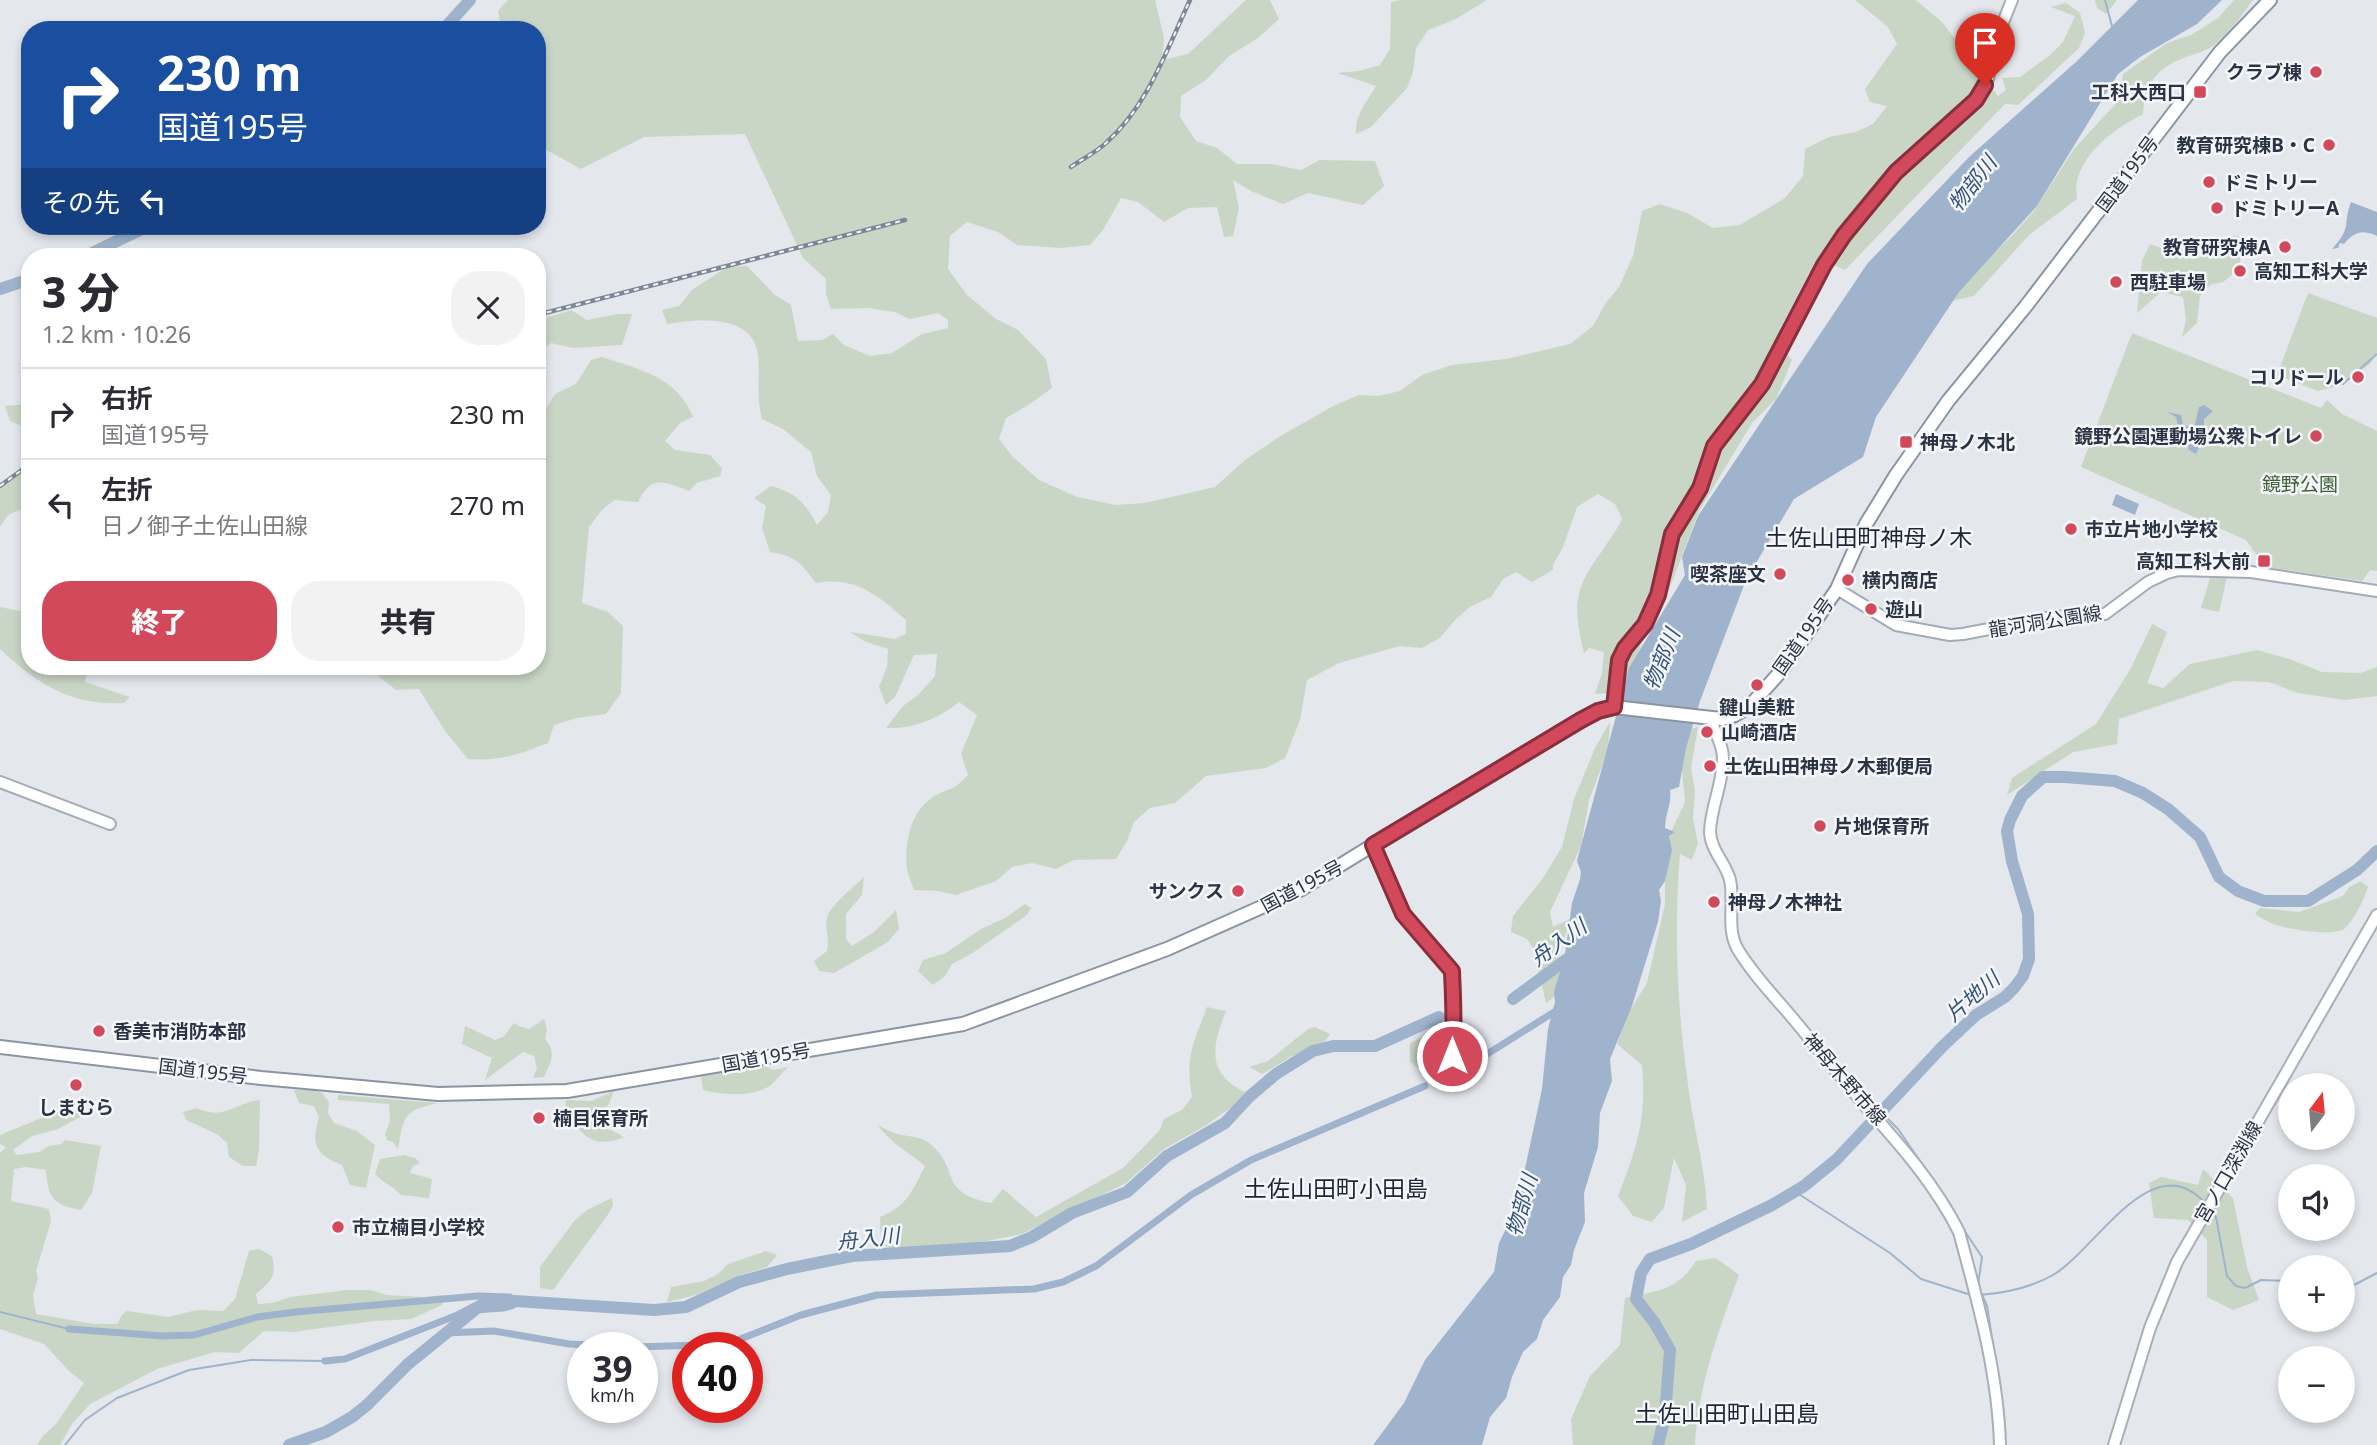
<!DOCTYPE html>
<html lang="ja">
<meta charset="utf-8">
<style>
body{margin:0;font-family:"Noto Sans","Noto Sans JP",sans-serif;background:#f2f2f3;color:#2b2b33;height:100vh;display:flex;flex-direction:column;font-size:26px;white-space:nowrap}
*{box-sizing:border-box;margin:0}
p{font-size:23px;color:#7c7c81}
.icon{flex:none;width:38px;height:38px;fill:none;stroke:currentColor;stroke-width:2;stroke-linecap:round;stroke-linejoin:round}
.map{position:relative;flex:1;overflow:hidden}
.sheet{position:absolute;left:21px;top:248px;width:525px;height:427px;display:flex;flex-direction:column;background:#fff;border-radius:28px;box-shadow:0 4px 10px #0003}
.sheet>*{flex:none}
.hud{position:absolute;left:21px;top:21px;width:525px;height:214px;border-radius:28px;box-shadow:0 4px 10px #0003;background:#1a4fa0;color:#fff;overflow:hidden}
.needle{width:46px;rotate:16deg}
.buttons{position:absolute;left:2278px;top:1073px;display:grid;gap:14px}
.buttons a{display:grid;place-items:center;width:77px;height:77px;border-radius:50%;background:#fff;box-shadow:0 4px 10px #0003;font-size:35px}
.speed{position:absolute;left:567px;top:1332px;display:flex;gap:14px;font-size:35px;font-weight:700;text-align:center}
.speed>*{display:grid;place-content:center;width:91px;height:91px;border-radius:50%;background:#fff;box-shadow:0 4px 10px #0003;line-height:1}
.speed small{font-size:18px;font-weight:400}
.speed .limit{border:10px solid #d22;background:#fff;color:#111}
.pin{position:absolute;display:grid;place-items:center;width:60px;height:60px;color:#fff;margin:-72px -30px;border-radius:50% 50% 50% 0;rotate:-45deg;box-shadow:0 0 7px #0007}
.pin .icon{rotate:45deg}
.me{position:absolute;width:77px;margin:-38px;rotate:0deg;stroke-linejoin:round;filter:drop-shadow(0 0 5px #0008)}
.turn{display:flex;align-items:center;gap:24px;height:147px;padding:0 21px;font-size:32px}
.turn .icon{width:91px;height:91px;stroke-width:2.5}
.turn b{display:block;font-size:49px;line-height:60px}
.then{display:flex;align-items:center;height:66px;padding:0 21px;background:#0003;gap:14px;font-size:26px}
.round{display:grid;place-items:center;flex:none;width:74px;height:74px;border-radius:28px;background:#f2f2f3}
.summary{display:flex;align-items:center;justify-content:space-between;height:119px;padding:0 21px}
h1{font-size:42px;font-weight:800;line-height:52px}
.action{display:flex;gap:14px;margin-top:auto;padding:14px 21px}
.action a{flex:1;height:80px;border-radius:28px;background:#d1495b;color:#fff;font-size:28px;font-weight:800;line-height:80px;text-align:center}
.action a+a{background:#f2f2f3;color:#2b2b33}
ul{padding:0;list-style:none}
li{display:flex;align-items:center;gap:21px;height:91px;padding:0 21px;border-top:2px solid #e1e1e2}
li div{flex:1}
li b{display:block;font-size:26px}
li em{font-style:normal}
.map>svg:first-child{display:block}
.green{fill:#c9d6c5}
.water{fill:#9fb4cc}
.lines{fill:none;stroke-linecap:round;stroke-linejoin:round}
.stream{stroke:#9fb4cc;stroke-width:2}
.canal{stroke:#9fb4cc;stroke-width:7}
.river{stroke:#9fb4cc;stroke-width:12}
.tertiary-casing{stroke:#a9aeb7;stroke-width:12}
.secondary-casing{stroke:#a9aeb7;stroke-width:14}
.primary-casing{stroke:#a3abb8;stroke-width:14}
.trunk-casing{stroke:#8b94a3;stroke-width:16}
.tertiary{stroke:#f7f8fa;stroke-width:9}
.secondary{stroke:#fff;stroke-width:10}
.primary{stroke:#fff;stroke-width:10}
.trunk{stroke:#fff;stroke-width:12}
.rail-casing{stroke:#7d8696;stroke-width:4.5}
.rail{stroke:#f4f6f9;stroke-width:2;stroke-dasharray:5;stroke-linecap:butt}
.route-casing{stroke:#882f3b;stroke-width:18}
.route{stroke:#d1495b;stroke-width:12}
.poi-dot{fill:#d1495b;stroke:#f4f6f9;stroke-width:2.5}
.labels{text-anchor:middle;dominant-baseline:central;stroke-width:5;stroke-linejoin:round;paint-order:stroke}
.poi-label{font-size:19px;font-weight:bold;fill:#2b3445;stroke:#f4f6f9;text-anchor:start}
.street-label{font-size:19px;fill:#2b3445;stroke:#f4f6f9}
.park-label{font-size:19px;fill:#3f6138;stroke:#f4f6f9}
.water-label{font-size:21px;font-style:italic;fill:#34527a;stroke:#f4f6f9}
.quarter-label{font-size:23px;fill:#1d2536;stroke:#f4f6f9}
</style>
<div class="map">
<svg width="2377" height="1445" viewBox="0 0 2377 1445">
<rect width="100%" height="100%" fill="#e4e7ec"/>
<!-- green -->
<path class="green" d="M508 0H1155L1164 38 1162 60 1188 54 1246 0H1270L1279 19 1258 38 1229 56 1206 80 1181 96 1180 117 1196 141 1217 148 1237 164H1271L1301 170 1320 160 1375 161 1384 186 1363 205 1308 193 1283 204 1251 191 1233 180 1239 208 1233 236 1224 237 1217 207 1188 208 1164 222 1138 202 1121 198 1103 230 1090 245 1061 248 1017 245 998 232 967 222 950 236 948 269 967 295 996 319 1018 330 1046 359 1052 388 1030 404 1006 418 999 439 1012 456 1039 480 1077 497 1116 505 1145 503 1215 487 1245 460 1279 437 1333 406 1359 395 1378 396 1400 391 1422 375 1452 365 1506 359 1570 344 1593 326 1605 304 1619 287 1633 256 1642 211 1660 204 1687 213 1713 228 1740 225 1785 198 1803 176 1805 149 1829 137 1856 132 1873 124 1887 106 1870 102 1865 89 1897 44 1888 27 1855 0H1916L1943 23 1998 96 2006 90 2002 78 2020 77 2049 56 2063 42 2075 16 2051 7 2066 3 2080 13 2085 33 2079 48 2018 105 2005 104 1845 270 1827 262 1809 273 1780 329 1781 347 1792 360 1776 399 1752 423 1699 511 1662 608 1649 625 1641 644 1628 692 1595 694 1602 673 1604 652 1589 648 1584 653C1573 607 1573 590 1602 551 1609 540 1616 532 1622 519L1615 504 1598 494 1577 507 1563 547 1553 565V570L1532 582 1516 572 1503 579 1491 597 1471 606 1456 619 1440 638 1422 648 1400 646 1339 663 1307 680 1300 720 1285 758 1266 768 1206 776 1175 803 1150 808 1134 822 1127 841 1116 859 1074 860 1056 869 1032 863 1012 867 996 881 956 895 938 891 914 890C912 883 908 876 907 869 904 842 911 809 936 795 953 787 954 790 968 775L961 754 977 715 959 702C937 719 915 729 886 728L903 706 918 695 935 676 937 654 914 655 895 697 886 705 879 687 887 667 888 649 866 642 850 632 895 639 906 634V620C878 595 855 576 816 583 799 561 797 557 770 552L762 528 766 506 754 498 771 486C797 493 805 503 817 525L828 512 831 495 817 476 811 452 783 429 762 419C756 396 760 377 758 355 753 313 697 319 667 324L662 310 679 306 692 290 727 267 747 266 775 295 791 305 798 341 822 340 833 334 844 345 870 356 892 353 922 334 948 328V320L938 313 910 319 895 312 868 308 831 309 826 294V279L803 258 745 134 644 137 581 169 543 148 537 150V30L501 26 498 11Z
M1401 0H1487L1454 20 1428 30 1416 48 1413 72 1407 88 1371 127 1356 134C1354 117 1368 100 1376 86L1337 73 1359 71 1380 65 1390 49 1391 2Z
M2095 0H2117L2106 14 2097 8Z
M2234 0H2253C2241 16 2230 33 2214 45 2207 51 2197 53 2189 56 2158 67 2145 81 2143 114 2117 127 2083 151 2077 182 2075 187 2077 194 2077 199L2029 235 1974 296 1952 301 1961 284 2010 238 2034 211 2074 149 2120 99 2123 74 2167 43 2191 35 2218 18Z
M2239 236 2243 249 2238 270 2223 282 2210 285 2200 296 2197 323 2182 337 2186 320 2183 297 2161 292 2137 313 2142 261 2150 244 2192 259 2201 257C2213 239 2218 237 2239 236Z
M2308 293 2377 318V352L2370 364 2341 385 2318 391 2277 375Z
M571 310 587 320 618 314H632L622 345 573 348 551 343 537 353V321Z
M2132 333 2321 408 2327 400 2342 414 2377 431V571L2370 570 2362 581 2265 567 2246 540 2081 467Z
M602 357C638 369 678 377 693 417L680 423 665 441 675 450 710 455 722 468 720 476 697 483 689 491C664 481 651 475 638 502L614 500 601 511 589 527 582 603 608 612 623 626 621 693 606 714 577 718 554 725 548 743C518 755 500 761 468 759L445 731 419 689 396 690 377 675 349 667H537V424L555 394 576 384 591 360Z
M30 404V430L10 421 5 406Z
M30 456V482H23V499L27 507 8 515 0 527V486L12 479Z
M2212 571 2228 572 2219 612 2201 608Z
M30 602V667H89L85 682 130 697 124 703C72 706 37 684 0 649V607L20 611Z
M2152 624 2167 632 2147 683 2163 688 2190 664 2257 650 2289 659 2322 672 2361 673 2377 667V696L2345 700 2298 693 2269 682 2233 681 2119 719 2117 744 2073 752 2007 795 2012 778 2096 724 2131 668Z
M1610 722 1608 751 1589 800 1581 846 1550 912 1553 927 1570 919 1560 954 1558 994 1546 1003 1533 948 1527 939 1511 932 1513 916 1543 878 1562 847 1574 799 1595 748Z
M1698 727 1691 768 1695 791 1693 819 1698 843 1692 860 1680 854C1674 928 1677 1004 1687 1077 1692 1122 1705 1165 1707 1209L1682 1222 1686 1185 1674 1158 1664 1208 1652 1222 1633 1216 1618 1196C1637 1148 1647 1117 1642 1065L1617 1044 1627 1015 1647 983 1665 904V866L1670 834 1685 802 1681 760 1689 729Z
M864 877 862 895 846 914V939L852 946 874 932 896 910 899 929 888 942 834 973 819 971 814 961 827 951C830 939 824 925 827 918 830 905 854 887 864 877Z
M2361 881 2368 887C2364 900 2354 920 2344 929 2335 936 2296 930 2284 927 2273 925 2264 920 2255 914L2260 908 2299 912 2343 896 2349 887Z
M1025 904 1031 908 1027 915 971 954 952 964 945 976 933 985 918 971 923 960 946 953 981 929 1005 918Z
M1207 1007 1226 1011C1212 1046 1206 1073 1245 1092L1233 1106 1205 1126 1164 1149 1126 1183 1022 1234 962 1246 887 1248 881 1238 880 1217C908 1205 911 1193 925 1166 907 1150 893 1146 878 1125 884 1128 891 1133 898 1134 909 1137 919 1136 929 1143 962 1169 936 1192 991 1203L1003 1189 1036 1217 1123 1168 1159 1131 1164 1119 1182 1110 1192 1097C1185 1055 1193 1045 1207 1007Z
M544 1019 547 1029 545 1039C557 1053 551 1062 544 1077L533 1078 537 1068 534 1056 523 1052 485 1080 492 1058 462 1044 465 1026 495 1040 504 1036 514 1023 519 1026 529 1029Z
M1315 1027 1330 1034C1320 1051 1313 1046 1297 1054 1285 1059 1274 1068 1262 1074L1249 1067 1268 1061 1308 1029Z
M1435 1031 1440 1059 1431 1065 1416 1067 1410 1061V1043Z
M762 1064 773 1070 788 1067C781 1073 775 1083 768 1087 749 1097 722 1095 703 1090L701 1074Z
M294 1090H315L322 1093 329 1102 328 1113 334 1123 357 1131 375 1145 366 1188 350 1185 342 1165C315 1154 311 1145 319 1117L314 1106 299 1103Z
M614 1091 609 1104 600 1114 601 1128 611 1130 624 1137C592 1150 582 1135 565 1111L566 1100 591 1101Z
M338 1095 438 1103C403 1111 404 1115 398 1149L393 1142 387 1140 385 1134 390 1121 389 1104 338 1100Z
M260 1100 259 1150 256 1166H243L229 1157 227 1143 217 1134 186 1120 183 1112 197 1108C224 1121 235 1103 260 1100Z
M82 1110V1116L58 1129 32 1136 13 1150 17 1155 39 1152 49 1146 61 1144 65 1140 101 1146 92 1193 81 1210C53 1205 48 1198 46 1170L26 1167 14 1169 11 1201 49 1209 51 1221 36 1271 38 1278 33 1296 36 1314 93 1324H117L122 1315 127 1311 168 1317 197 1310 223 1311 235 1299 249 1251 259 1249 272 1256C277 1277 271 1281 256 1294L258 1304 272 1303 291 1297 347 1290H371L386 1295 424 1297 445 1295 442 1305 411 1319 374 1321 293 1332 264 1331 239 1353 215 1352 157 1369 90 1404 72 1424 60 1445H37L43 1436 56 1424 84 1383 69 1371 44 1344 0 1329V1153L6 1147 0 1144V1135L51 1114H72Z
M404 1155 415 1158 420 1163 413 1166 410 1173 432 1179 429 1198 401 1195C393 1186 384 1184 375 1174L380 1159Z
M2203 1169 2233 1198 2247 1267 2259 1300 2233 1310 2207 1297V1240L2188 1220 2154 1218 2149 1183 2161 1177 2198 1185Z
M612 1198 613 1206 607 1216 553 1290 540 1288V1267L575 1220 587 1210Z
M766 1251 777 1255 767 1267 741 1275 696 1295 667 1302 671 1287 704 1281 718 1274 728 1264Z
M1716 1258 1739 1275C1719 1329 1698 1387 1695 1445H1573L1571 1419 1590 1376 1620 1345 1625 1298C1658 1290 1676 1292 1696 1261Z"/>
<!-- water -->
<path class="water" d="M2138 0H2222L2197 24 2140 57 2118 74 2037 206 1959 292 1876 417 1863 457 1794 499 1746 580 1700 701 1686 748 1679 787 1670 790C1672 803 1665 815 1665 828L1675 832 1669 836 1672 850 1665 881 1659 890 1661 901 1658 922 1632 1006 1610 1059 1612 1081 1600 1113 1598 1147 1584 1193 1585 1222 1574 1250 1571 1265 1563 1277 1560 1297 1543 1320 1537 1339 1523 1352 1512 1377 1506 1398 1490 1417 1482 1445H1373L1404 1403 1425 1360 1494 1272 1499 1243 1517 1206 1542 1089 1548 1029 1555 1002 1554 992 1565 954 1572 903 1580 879 1581 872 1577 861 1582 842 1629 668 1685 575 1682 557 1698 516 1867 264 1969 157 2077 61Z
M2351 202 2377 212V236C2362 229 2354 232 2344 244L2340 243 2338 248 2332 249C2353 226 2342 226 2351 202Z
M2204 405 2213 411 2204 419V428L2196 431 2194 435 2202 442 2196 454 2189 450 2186 439 2162 448 2167 436 2174 433 2178 427 2176 417 2167 412 2181 415 2183 424 2188 426 2195 424 2199 407Z
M2116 494 2139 504 2135 515 2112 505Z"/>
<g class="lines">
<!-- stream -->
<path class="stream" d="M2105 0 2112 26
M2343 384 2377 354
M1881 1112 1898 1129 1931 1177
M1794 1191 1890 1253 1921 1279 1971 1295
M2211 1210 2216 1217 2227 1276 2236 1286 2245 1288 2261 1280 2291 1281
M1960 1224 1982 1257 1978 1285
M2343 1287 2354 1285 2377 1273
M1980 1290 1987 1306 1999 1383
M1980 1295C2004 1293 2032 1287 2053 1275 2095 1251 2152 1144 2205 1203
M0 1312 69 1329
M65 1445 85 1420 117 1398 189 1370 251 1360 325 1361"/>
<!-- canal -->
<path class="canal" d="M1484 1056 1559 1009
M69 1329 163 1336 194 1335 257 1317 296 1312 478 1296 510 1297 515 1301
M445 1333 494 1331 569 1344 632 1347 705 1345 738 1340 801 1315 877 1295 1034 1289 1063 1282 1096 1266 1191 1195 1251 1160 1425 1086
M325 1361 345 1359 455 1316 482 1302 501 1301"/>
<!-- river -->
<path class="river" d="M443 30 470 0
M84 257 148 226
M0 289 30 279
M1513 999 1574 954
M289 1445 326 1432 352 1417 367 1405 408 1364 477 1308C489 1305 506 1308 515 1301L654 1310 686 1307 739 1282 787 1269 852 1256 1010 1246 1032 1237 1072 1213 1127 1192 1167 1156 1225 1123 1249 1097 1276 1074 1313 1051 1333 1046H1375L1439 1017
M1658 1445 1665 1416 1670 1350 1654 1322 1636 1299 1641 1273 1650 1259 1691 1244 1772 1205 1804 1186 1836 1160 1943 1046 1976 1015 2005 997 2014 988 2023 976 2029 959 2028 914 2012 861 2007 831 2010 820 2022 796 2043 777H2065L2115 781 2143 793 2168 809 2200 837 2219 877 2238 891 2264 901H2308L2357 870 2377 851"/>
<!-- tertiary casing -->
<g class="tertiary-casing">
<path id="tertiary" d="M1373 845 1403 914 1452 971C1453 986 1451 1002 1452 1017 1452 1032 1457 1047 1449 1062"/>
</g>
<!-- secondary casing -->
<g class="secondary-casing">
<path id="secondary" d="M1614 707 1619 660 1625 648 1645 624 1658 595 1672 534 1700 488 1714 446 1762 384 1824 266 1844 235 1896 171 1976 100 1988 79 1996 40 2012 0
M1712 718C1713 732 1723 743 1723 758 1723 784 1711 806 1710 831 1710 850 1726 863 1730 880 1735 902 1726 927 1737 948 1751 972 1772 994 1790 1015 1816 1046 1841 1078 1868 1109 1902 1147 1936 1186 1959 1232 1978 1302 1998 1373 2000 1445
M2114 1445 2150 1328 2177 1262 2377 915"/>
</g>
<!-- primary casing -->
<g class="primary-casing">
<path id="primary" d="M1837 589 1896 625 1950 635 1963 634 2052 617 2105 614 2148 582 2167 573 2179 570 2251 572 2377 591
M0 782 110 824"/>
</g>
<!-- trunk casing -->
<g class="trunk-casing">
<path id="trunk" d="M0 1047 261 1078 438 1094 567 1091 963 1024 1167 949 1300 890 1433 808 1598 711 1614 707 1712 718 1722 719 1735 715 1750 706 1782 670 1837 589 1866 524 1896 475 1948 401 2026 306 2220 52 2270 0"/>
</g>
<!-- tertiary -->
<use href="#tertiary" class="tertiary"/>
<!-- secondary -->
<use href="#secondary" class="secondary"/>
<!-- primary -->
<use href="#primary" class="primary"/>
<!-- trunk -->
<use href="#trunk" class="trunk"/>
<!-- rail casing -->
<g class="rail-casing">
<path id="rail" d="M1071 167C1082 159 1097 152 1107 142 1148 105 1167 49 1190 0
M537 315 905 220
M0 486 30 464"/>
</g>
<!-- rail -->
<use href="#rail" class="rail"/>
</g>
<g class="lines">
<!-- route casing -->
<g class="route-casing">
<path id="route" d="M1452 1056C1455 1028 1453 999 1452 971L1403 914 1373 845 1581 720 1598 711 1614 707 1619 660 1625 648 1645 624 1658 595 1672 534 1700 488 1714 446 1762 384 1824 265 1844 235 1896 172 1976 100 1985 85"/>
</g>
<!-- route -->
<use href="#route" class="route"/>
</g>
<!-- markers -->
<g class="poi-dot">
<circle cx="2316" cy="72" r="7"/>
<rect x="2193" y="85" width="14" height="14" rx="3.5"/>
<circle cx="2329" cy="145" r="7"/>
<circle cx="2209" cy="182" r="7"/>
<circle cx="2217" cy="208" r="7"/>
<circle cx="2285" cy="247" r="7"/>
<circle cx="2240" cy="271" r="7"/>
<circle cx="2116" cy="282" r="7"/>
<circle cx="2358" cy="377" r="7"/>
<circle cx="2316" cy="436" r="7"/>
<rect x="1899" y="435" width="14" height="14" rx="3.5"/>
<circle cx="2071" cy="529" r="7"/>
<rect x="2257" y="554" width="14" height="14" rx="3.5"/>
<circle cx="1780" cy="574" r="7"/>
<circle cx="1848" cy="580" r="7"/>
<circle cx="1871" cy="609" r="7"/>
<circle cx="1757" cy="685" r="7"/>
<circle cx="1707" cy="732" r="7"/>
<circle cx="1710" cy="766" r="7"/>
<circle cx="1820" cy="826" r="7"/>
<circle cx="1238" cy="891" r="7"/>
<circle cx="1714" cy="902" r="7"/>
<circle cx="99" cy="1031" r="7"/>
<circle cx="76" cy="1085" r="7"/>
<circle cx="539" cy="1118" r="7"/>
<circle cx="338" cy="1227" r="7"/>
</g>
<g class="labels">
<!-- poi labels -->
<g class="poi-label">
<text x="2302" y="72" text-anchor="end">クラブ棟</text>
<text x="2186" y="92" text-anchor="end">工科大西口</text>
<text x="2315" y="145" text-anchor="end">教育研究棟B・C</text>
<text x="2223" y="182">ドミトリー</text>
<text x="2231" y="208">ドミトリーA</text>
<text x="2271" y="247" text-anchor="end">教育研究棟A</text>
<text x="2254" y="271">高知工科大学</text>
<text x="2130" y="282">西駐車場</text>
<text x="2344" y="377" text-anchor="end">コリドール</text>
<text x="2302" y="436" text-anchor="end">鏡野公園運動場公衆トイレ</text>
<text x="1920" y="442">神母ノ木北</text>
<text x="2085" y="529">市立片地小学校</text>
<text x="2250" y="561" text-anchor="end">高知工科大前</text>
<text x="1766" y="574" text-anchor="end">喫茶座文</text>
<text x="1862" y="580">横内商店</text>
<text x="1885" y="609">遊山</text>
<text x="1757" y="707" text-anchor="middle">鍵山美粧</text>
<text x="1721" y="732">山崎酒店</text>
<text x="1724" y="766">土佐山田神母ノ木郵便局</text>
<text x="1834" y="826">片地保育所</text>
<text x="1224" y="891" text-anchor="end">サンクス</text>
<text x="1728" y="902">神母ノ木神社</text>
<text x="113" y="1031">香美市消防本部</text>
<text x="76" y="1107" text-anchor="middle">しまむら</text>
<text x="553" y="1118">楠目保育所</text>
<text x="352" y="1227">市立楠目小学校</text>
</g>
<!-- street labels -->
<g class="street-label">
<text transform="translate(2127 174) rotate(-53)">国道195号</text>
<text transform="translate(2045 621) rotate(-9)">龍河洞公園線</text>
<text transform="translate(1803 636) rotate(-55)">国道195号</text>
<text transform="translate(1302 886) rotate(-28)">国道195号</text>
<text transform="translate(766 1057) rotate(-10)">国道195号</text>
<text transform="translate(203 1071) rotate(7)">国道195号</text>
<text transform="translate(1845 1079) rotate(49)">神母木野市線</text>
<text transform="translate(2228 1172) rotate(-60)">宮ノ口深渕線</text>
</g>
<!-- park labels -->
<g class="park-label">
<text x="2300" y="484">鏡野公園</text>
</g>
<!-- water labels -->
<g class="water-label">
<text transform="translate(1972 183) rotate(-52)">物部川</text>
<text transform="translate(1661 659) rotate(-68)">物部川</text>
<text transform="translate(1558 942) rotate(-36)">舟入川</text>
<text transform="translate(1972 996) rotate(-41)">片地川</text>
<text transform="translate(1521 1205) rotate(-74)">物部川</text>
<text transform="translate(868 1238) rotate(-6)">舟入川</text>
</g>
<!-- quarter labels -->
<g class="quarter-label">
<text x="1869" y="537">土佐山田町神母ノ木</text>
<text x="1336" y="1188">土佐山田町小田島</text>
<text x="1727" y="1413">土佐山田町山田島</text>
</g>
</g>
</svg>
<div class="buttons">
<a><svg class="needle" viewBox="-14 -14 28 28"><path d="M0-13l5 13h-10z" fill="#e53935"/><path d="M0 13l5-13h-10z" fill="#7c7c81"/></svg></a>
<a><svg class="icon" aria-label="sound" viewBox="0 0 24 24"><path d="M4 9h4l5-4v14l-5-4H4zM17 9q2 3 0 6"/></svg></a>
<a>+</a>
<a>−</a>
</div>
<div class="speed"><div>39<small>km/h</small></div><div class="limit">40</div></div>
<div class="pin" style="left:1985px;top:85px;background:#d93025"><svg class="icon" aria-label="arrive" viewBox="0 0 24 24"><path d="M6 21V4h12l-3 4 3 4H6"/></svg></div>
<svg class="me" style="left:1452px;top:1056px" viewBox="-20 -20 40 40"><circle r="17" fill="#d1495b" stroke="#fff" stroke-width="3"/><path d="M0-11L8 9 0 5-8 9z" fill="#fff"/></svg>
<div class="hud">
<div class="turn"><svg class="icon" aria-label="right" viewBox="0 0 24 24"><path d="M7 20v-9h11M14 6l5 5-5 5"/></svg><div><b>230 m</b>国道195号</div></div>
<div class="then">その先<svg class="icon" aria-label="left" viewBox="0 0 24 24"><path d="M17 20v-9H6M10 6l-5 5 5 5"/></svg></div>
</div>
<section class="sheet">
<div class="summary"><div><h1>3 分</h1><p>1.2 km · 10:26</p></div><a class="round"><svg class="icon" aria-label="close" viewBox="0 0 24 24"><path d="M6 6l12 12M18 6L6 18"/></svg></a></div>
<ul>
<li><svg class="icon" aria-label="right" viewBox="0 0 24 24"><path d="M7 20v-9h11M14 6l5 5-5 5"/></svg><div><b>右折</b><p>国道195号</p></div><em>230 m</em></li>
<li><svg class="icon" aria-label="left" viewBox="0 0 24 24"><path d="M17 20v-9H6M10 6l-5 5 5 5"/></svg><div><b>左折</b><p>日ノ御子土佐山田線</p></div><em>270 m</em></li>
</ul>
<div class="action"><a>終了</a><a>共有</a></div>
</section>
</div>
